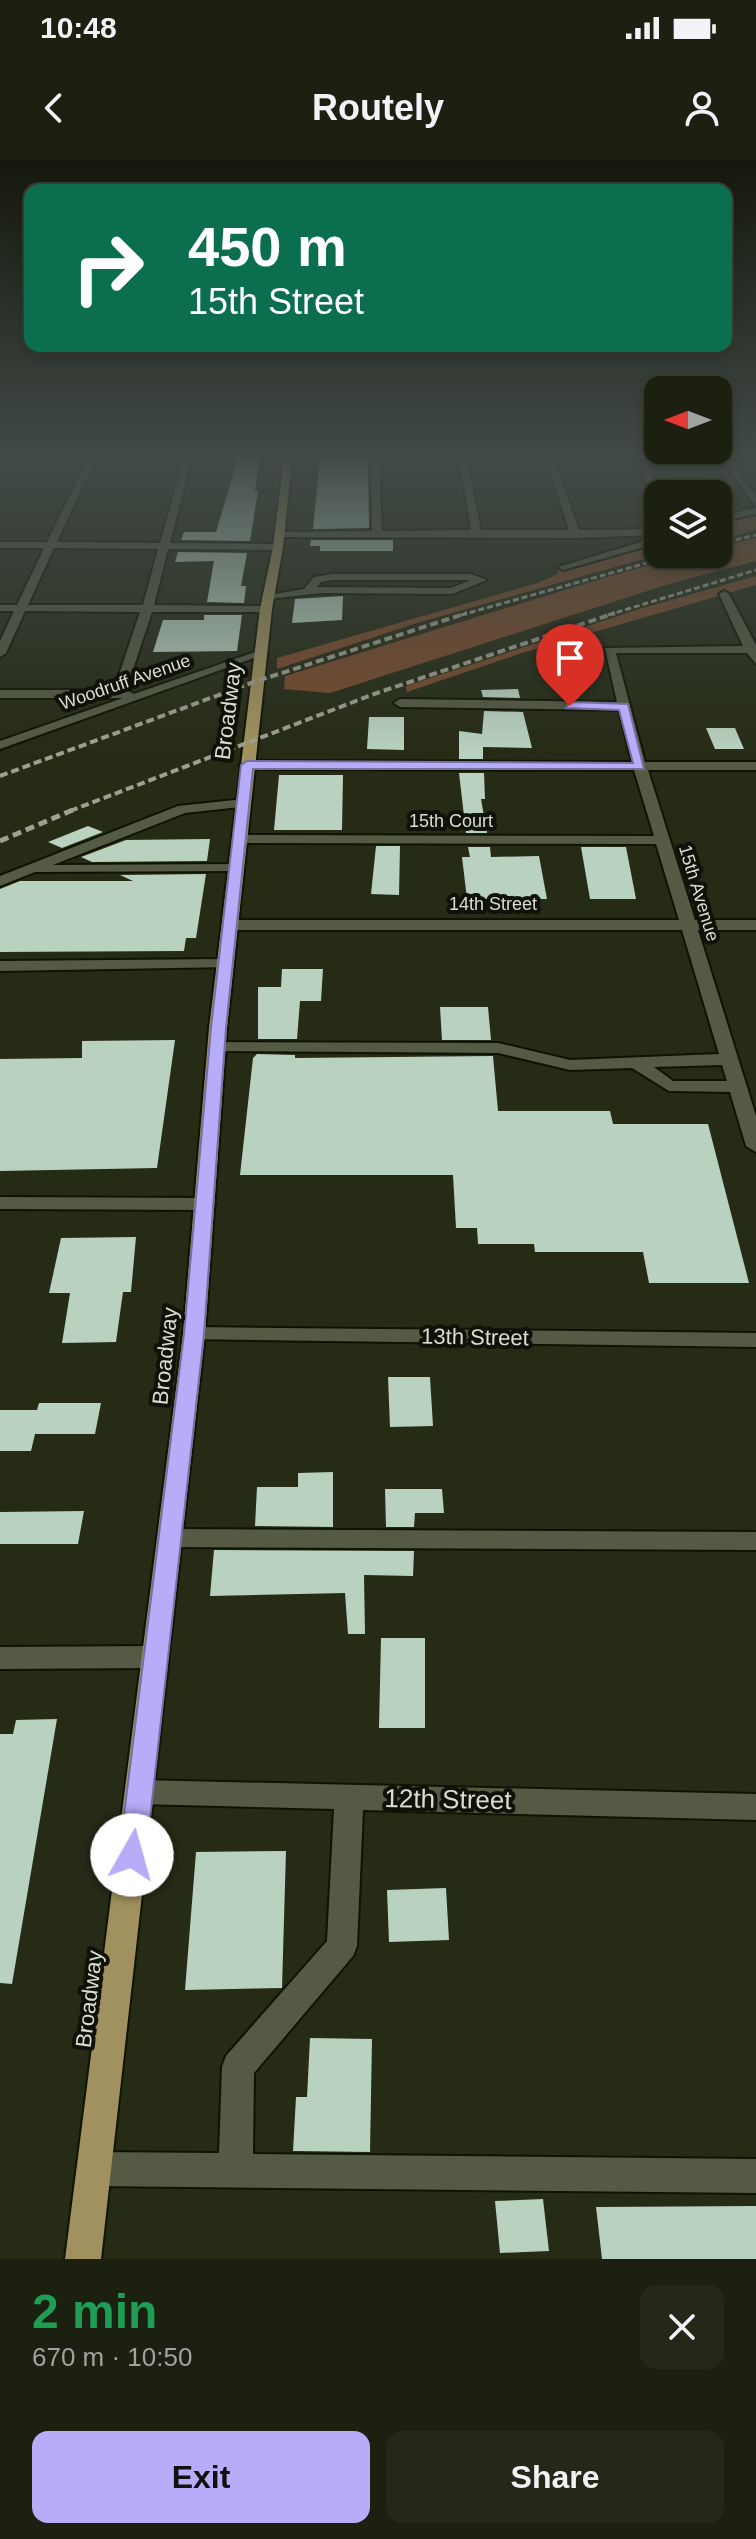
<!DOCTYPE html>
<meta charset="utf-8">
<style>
body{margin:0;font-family:Helvetica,sans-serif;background:#252819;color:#f1f3f6;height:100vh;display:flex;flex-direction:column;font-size:30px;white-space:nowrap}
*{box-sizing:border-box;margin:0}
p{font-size:26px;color:#a0a39f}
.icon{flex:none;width:44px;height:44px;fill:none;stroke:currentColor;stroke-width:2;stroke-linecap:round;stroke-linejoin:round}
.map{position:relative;height:2099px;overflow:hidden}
.details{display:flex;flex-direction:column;background:#1c2010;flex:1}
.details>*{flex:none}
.hud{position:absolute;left:24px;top:24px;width:708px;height:168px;border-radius:16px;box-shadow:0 4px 12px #0003,0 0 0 2px #3a3e30;background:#0b6e4f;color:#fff;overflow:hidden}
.needle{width:52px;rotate:270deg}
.fabs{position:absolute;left:644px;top:216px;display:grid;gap:16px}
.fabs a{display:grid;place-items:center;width:88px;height:88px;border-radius:16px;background:#1c2010;box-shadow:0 4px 12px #0003,0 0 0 2px #3a3e30;font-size:40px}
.pin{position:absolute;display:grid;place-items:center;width:68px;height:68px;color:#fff;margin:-82px -34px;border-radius:50% 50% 50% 0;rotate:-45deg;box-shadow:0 0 8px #0007}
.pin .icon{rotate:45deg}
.me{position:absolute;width:88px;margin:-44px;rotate:7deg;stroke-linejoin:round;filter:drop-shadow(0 0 6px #0008)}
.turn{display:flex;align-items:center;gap:28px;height:168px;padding:0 32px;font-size:36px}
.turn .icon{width:104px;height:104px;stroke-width:2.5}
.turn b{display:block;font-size:56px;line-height:68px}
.round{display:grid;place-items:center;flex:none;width:84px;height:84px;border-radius:16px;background:#252819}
.headline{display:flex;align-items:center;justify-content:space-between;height:136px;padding:0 32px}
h1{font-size:48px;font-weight:600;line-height:60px;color:#1e9e55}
.button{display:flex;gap:16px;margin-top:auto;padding:16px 32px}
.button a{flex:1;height:92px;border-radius:16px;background:#b6acf8;color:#111;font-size:32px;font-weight:600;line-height:92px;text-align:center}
.button a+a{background:#252819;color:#f1f3f6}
.status{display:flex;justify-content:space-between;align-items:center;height:56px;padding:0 40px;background:#1c2010;direction:ltr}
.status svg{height:22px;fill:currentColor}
header{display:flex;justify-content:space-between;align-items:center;height:104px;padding:0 32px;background:#1c2010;font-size:36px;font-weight:600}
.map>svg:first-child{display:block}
.forest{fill:#794b2d}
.building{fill:#b9d1bf}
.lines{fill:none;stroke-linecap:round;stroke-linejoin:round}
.minor-casing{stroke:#0f1302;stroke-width:4}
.major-casing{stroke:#0f1302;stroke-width:4}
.minor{fill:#545a44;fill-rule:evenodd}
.major{fill:#a1915e;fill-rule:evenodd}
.rail-far2{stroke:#9da191;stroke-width:3;stroke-dasharray:6 3;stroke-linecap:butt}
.rail-far1{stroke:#9da191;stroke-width:4;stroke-dasharray:8 4;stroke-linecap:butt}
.rail{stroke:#9da191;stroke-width:5;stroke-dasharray:9 5;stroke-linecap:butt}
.route{fill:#b6acf8;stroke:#7670a1;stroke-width:2}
.labels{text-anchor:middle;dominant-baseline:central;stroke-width:8;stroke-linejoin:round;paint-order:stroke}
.far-street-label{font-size:18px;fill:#daddd0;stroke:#101209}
.street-label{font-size:22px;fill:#daddd0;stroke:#101209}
.near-street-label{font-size:26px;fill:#daddd0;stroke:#101209}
</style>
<div class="status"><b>10:48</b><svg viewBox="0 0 49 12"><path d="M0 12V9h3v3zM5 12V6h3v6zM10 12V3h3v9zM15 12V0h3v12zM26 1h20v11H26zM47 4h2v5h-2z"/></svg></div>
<header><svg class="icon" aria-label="back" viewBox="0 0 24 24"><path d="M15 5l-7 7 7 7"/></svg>Routely<svg class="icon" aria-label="person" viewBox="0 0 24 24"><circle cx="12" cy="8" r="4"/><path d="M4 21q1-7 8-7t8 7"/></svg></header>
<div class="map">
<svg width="756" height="2099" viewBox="0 0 756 2099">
<rect width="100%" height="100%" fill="#262b16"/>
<!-- forest -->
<path class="forest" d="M756 354V370L718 380V363Z
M756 378V401L669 424 330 533 284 529 285 516 607 417 690 394H718V387Z
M658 383V394H661L417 463 277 509V498L538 423 558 414 557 411Z
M756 416V425L522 493 407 532 406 526 639 449Z"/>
<!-- building -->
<path class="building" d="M238 298H259L255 331H258L250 381 181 380 184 372H216Z
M320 298H368L369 368 313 369Z
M311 380H393V391H320V386H310Z
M178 392 247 393 241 426H246L244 443 207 442 214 401 175 402Z
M343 436 342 460 292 463 295 439Z
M204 455H242L237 491 153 492 163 460H204Z
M518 529 520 538 483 537 481 530Z
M484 551 523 552 532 588 483 587V599H459V571L482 574Z
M369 557H404V590L367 589Z
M706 568H735L744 589H715Z
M459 613H484L485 639H481L487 673H466Z
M279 615H343L342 670H274Z
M88 666 103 672 62 688 48 682Z
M210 679 207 701 92 702 81 697 126 680Z
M376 686H400L399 735 371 734Z
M468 687H490L491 697 539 696 547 739H467L462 697H470Z
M581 687H626L636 739H590Z
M206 714 196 778H186L184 791 0 792V729L20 721H133L120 715Z
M282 809H323L321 841H300L297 879H258V827H281Z
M440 847H488L491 880H442Z
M175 880 157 1008 0 1011V899L82 898V881Z
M257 894 295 895V898L493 896 498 951H610L613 964H708L749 1123H649L643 1092H535L534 1084H478L477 1068H456L453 1015H240L253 898Z
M136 1077 131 1132H123L116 1182 62 1183 70 1133H49L61 1078Z
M388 1217H430L433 1266 390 1267Z
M39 1243H101L95 1274H35L31 1291H0V1250H37Z
M333 1312V1367L255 1366 257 1327H298V1313Z
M385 1329H442L444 1353H415L414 1367H386Z
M84 1351 78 1384H0V1352Z
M214 1390 414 1391 413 1416 364 1415 365 1474H348L345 1433 210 1436Z
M381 1478H425V1568H379Z
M57 1559 12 1824 0 1823V1574H13L16 1560Z
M286 1691 282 1828 185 1830 196 1692Z
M446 1728 449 1780 389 1782 387 1730Z
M310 1878 372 1879 370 1992 293 1991 296 1937H307Z
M543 2039 549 2091 500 2093 495 2041Z
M756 2046V2099H602L596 2047Z"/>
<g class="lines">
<!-- minor casing -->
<g class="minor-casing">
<path id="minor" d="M88 298H96L57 382 160 383 184 298H192L170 383 278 384 283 387 278 390 168 389 154 445 266 446 272 449 266 452H152L126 530 134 534 258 491 268 493 0 589V581L123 538H0V530H114L140 452 25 451 6 493 0 497V481L14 451H0V445H17L44 388H0V382H47ZM54 388 158 389 143 445H28Z
M371 298H379L382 371 471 370 459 298H467L481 370H569L546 298H554L579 370 658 369V375L576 378 275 377 279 372 372 371Z
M635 298H643L662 334H658V339L653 336Z
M721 298H729L756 337V347Z
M756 348V354L718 362V356Z
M658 377V383L563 410 558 407Z
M333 414H471L487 420 452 434 322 433 268 439 263 436 304 429 314 417ZM333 420H471L451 428 317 427 321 422Z
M724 431 729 434 756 485V504L747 493H616L645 602H756V610H648L695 760H756V770H698L756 956V992L746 986 730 932 669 931 632 908 570 910 498 893 211 891 208 887 211 883 217 882 498 883 570 900 719 894 682 770H230L222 765 230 760H679L656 684 240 683 233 679 240 675 654 676 634 610 247 609 240 605 247 601 632 602 619 550 400 547 394 543 400 539 617 542 605 488 743 486 719 434ZM722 905 727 921H673L654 907Z
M244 639 251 643 249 646 185 653 53 705 237 704 244 708 242 711 35 712 0 726V716L178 646Z
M226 799 234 804 232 807 0 811V801Z
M0 1037 205 1038 215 1044 205 1050 0 1049Z
M194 1167 756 1173V1187L186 1179 183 1174Z
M169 1369 756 1372V1390L169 1387 160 1385 157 1378 160 1371Z
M154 1486 163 1489 167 1497 163 1505 154 1508 0 1509V1487Z
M140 1620 756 1634V1660L363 1650 357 1786 353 1796 254 1913 253 1994 756 1999V2033L94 2026 82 2021 77 2009 82 1997 94 1992 219 1993 222 1907 226 1896 327 1781 334 1649 140 1644 130 1641 126 1632 130 1623Z"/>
</g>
<!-- major casing -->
<g class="major-casing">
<path id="major" d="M284 298H292L283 387 272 449 227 868 205 1174 101 2099H65L183 1174 209 868 260 449 273 387Z"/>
</g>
<!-- minor -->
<use href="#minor" class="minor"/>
<!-- major -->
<use href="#major" class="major"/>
<!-- rail-far2 -->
<path class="rail-far2" d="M718 384 756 375
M461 455 679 394
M608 455 756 410"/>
<!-- rail-far1 -->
<path class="rail-far1" d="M0 616 251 523 467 453
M70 651 374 534 615 453"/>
<!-- rail -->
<path class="rail" d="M0 681 75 649"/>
</g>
<!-- sky -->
<linearGradient id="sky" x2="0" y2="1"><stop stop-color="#15180c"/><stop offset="0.5" stop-color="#414a47"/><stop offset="1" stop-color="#414a47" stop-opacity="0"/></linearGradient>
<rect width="756" height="592" fill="url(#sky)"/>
<!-- route -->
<path class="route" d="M570 542 628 544 644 609H253L226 868 204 1174 146 1695 142 1703 132 1707 123 1703 119 1695 184 1174 211 868 241 605 247 601 633 603 619 550 566 548Z"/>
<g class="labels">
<!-- far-street labels -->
<g class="far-street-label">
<text transform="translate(125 522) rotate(-19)">Woodruff Avenue</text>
<text x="451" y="661">15th Court</text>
<text transform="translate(699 733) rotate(73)">15th Avenue</text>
<text x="493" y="744">14th Street</text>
</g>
<!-- street labels -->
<g class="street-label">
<text transform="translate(228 551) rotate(-83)">Broadway</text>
<text transform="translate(475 1177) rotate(1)">13th Street</text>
<text transform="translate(165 1196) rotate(-84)">Broadway</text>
<text transform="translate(89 1839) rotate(-83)">Broadway</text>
</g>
<!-- near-street labels -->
<g class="near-street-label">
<text transform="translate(448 1639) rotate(1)">12th Street</text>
</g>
</g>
</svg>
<div class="fabs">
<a><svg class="needle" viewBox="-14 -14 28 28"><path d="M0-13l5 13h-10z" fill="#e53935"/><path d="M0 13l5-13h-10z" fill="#a0a39f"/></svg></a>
<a><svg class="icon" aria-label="layers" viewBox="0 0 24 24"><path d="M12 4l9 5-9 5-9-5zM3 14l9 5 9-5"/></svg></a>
</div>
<div class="pin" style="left:570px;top:546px;background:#d93025"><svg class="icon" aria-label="arrive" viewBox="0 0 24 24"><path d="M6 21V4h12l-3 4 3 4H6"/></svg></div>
<svg class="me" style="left:132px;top:1695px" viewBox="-20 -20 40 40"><circle r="19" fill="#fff"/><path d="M0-13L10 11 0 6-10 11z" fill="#b6acf8"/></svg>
<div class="hud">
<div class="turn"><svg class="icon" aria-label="right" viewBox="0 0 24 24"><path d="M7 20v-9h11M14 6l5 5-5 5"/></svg><div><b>450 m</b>15th Street</div></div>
</div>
</div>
<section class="details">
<div class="headline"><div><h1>2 min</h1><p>670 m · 10:50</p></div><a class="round"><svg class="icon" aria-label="close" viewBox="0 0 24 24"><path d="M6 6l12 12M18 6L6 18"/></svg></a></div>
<div class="button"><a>Exit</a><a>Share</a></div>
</section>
